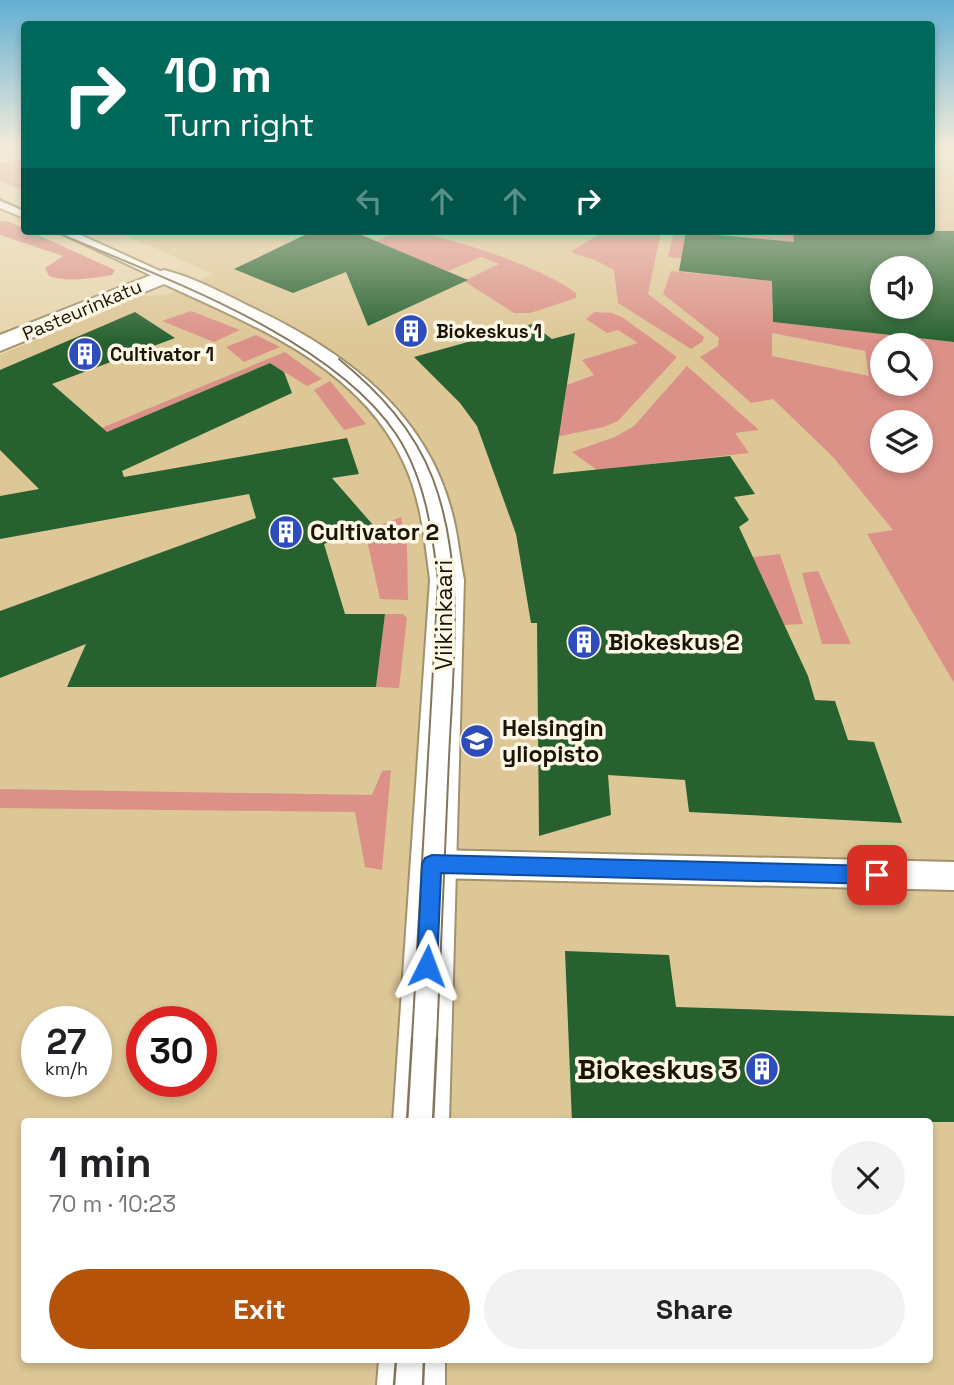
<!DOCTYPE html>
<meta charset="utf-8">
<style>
body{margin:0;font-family:"Space Grotesk",sans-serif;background:#f2f2f2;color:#202124;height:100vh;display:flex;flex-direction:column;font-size:26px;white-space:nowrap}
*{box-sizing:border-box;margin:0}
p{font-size:23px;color:#757577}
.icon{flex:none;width:38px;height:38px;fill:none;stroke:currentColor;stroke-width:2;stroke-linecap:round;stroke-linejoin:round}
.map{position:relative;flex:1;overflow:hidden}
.side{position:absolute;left:21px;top:1118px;width:912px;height:245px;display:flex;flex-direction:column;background:#fff;border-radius:7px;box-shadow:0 4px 10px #0003}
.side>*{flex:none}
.guide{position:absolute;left:21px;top:21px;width:914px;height:214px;border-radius:7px;box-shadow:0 4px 10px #0003;background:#00695c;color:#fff;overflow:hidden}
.tools{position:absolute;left:870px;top:256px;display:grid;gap:14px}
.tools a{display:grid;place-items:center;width:63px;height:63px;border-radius:50%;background:#fff;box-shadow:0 4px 10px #0003;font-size:35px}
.speed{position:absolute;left:21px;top:1006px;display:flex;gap:14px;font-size:35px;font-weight:700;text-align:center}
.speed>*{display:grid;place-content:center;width:91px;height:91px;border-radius:50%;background:#fff;box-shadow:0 4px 10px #0003;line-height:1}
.speed small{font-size:18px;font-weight:400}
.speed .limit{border:10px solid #d22;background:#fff;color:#111}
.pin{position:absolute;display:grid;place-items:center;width:60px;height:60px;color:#fff;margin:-30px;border-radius:14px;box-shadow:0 4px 10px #0006}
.me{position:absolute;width:77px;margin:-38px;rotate:3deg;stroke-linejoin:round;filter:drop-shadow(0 0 5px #0008)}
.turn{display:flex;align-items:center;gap:24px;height:147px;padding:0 28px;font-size:32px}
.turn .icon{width:91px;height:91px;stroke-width:2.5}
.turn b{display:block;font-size:49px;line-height:60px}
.lanes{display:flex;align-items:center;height:66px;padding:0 28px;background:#0003;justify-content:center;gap:35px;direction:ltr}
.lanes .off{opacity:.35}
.round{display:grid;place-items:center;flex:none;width:74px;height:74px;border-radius:37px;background:#f2f2f2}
.summary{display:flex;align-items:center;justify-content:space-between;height:119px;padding:0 28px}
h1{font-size:42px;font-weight:600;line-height:52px}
.action{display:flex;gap:14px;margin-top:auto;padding:14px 28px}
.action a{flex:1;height:80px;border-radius:42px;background:#b45309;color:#fff;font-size:28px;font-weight:600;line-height:80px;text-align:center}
.action a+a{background:#f2f2f2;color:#202124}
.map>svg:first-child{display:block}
.built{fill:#ddc797;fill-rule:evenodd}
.green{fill:#dc9188;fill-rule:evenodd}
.building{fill:#276130;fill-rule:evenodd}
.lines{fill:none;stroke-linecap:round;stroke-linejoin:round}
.service-casing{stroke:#a2916a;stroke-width:4}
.minor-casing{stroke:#a2916a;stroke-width:4}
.primary-casing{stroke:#fff;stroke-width:4}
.service{fill:#fff;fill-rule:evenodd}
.minor{fill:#fff;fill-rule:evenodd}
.primary{fill:#d8c289;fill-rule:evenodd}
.tram-far1{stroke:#83765a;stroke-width:2}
.tram{stroke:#83765a;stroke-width:2.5}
.route{fill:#1a73e8;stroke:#114b97;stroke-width:2}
.labels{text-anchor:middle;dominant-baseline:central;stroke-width:7;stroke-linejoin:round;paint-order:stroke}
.far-street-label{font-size:19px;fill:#1a1405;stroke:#fef7e6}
.far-poi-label{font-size:19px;font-weight:bold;fill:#1a1405;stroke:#fef7e6;text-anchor:start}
.poi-label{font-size:23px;font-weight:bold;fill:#1a1405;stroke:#fef7e6;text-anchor:start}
.street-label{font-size:23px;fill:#1a1405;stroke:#fef7e6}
.near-poi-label{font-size:28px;font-weight:bold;fill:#1a1405;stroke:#fef7e6;text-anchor:end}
</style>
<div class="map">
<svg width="954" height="1385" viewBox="0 0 954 1385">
<rect width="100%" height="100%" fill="#e7d5ac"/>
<!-- built -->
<path class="built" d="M931 148H954V1385H0V355L141 296 166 295 213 274 116 231H931ZM882 268H920V306H882ZM882 345H920V383H882ZM882 422H920V460H882ZM37 1022H96V1082H37ZM142 1022H201V1082H142ZM24 1122H929V1360H24Z"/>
<!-- green -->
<path class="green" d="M24 159V191L0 181V163Z
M7 221 115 270 112 275C92 278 69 283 49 276L45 268 63 256 0 235V222Z
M398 231C438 231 544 268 576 293V298L530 313H514L464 281 499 264 481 257 448 271 437 267 429 270 369 245Z
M605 231H661L648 294 704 337 702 342 691 349 618 303 614 270 595 260 570 252Z
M674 231H793L842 274 668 257Z
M671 271 882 292V306L954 321 772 302 773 322 954 342V683L867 534 893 530 833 457 773 399 751 403 700 357 718 346 719 338 663 294ZM772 333 865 351 869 376 772 356ZM882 345H920V383H882ZM882 422H920V460H882Z
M191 311 240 330 214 342 162 321Z
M594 312 612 313 622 317 677 357 618 421 604 427 541 440 530 426 562 419 567 385 594 375 582 360 638 343 618 330 607 333 586 319Z
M256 335 280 347 244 362 226 347Z
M285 352 322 379 307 386 270 363 79 444 75 439Z
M687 366 759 430 735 433 749 453 597 470 572 452 615 437 634 426Z
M330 381 366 424 344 430 314 390Z
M401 517 407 546 408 600 380 599 365 531Z
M780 554 803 624 784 625 717 561Z
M818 571 851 644H822L802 573Z
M385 614H403L407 618 399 688 376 687Z
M391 770 382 870 365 867 355 812 0 808V789L372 795 382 771Z"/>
<!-- building -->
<path class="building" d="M313 231H352L468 280 368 326 346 272 293 293 234 269Z
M793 231H954V342L773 322 772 281 679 271 686 232 794 242ZM882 268H920V306H882Z
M135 312 175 338 52 384 107 432 270 363 284 372 292 393 122 471 124 477 347 438 359 474 332 478 373 525 324 544 345 614H385L376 687H67L86 644 0 678V611L256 518 249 494 0 539V496L39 489 0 450V370Z
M532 324 552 339 575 333 553 474 730 456 755 494 734 497 749 520 739 527 808 676 815 700 835 701 848 740 874 742 902 823 689 812 685 780 608 775 611 815 539 836 537 623H531L516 534 477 426 460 403 414 357Z
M565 951 669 955 676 1007 954 1016V1122H572Z"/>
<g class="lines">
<!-- service casing -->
<g class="service-casing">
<path id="service" d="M0 201 24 211V218L0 208Z
M56 231H72L171 276 159 279Z
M432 850 954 862V890L432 878 422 874 417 864 422 854Z"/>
</g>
<!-- minor casing -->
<g class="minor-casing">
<path id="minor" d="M164 270C196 278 228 296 257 310 347 353 429 415 453 517 458 537 460 559 464 580L449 1122H393L430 580C425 540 421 498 403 461 359 366 253 325 164 284L0 351V335Z
M379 1360H445V1385H377Z"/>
</g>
<!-- primary casing -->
<g class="primary-casing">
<path id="primary" d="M24 148V156L0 159V149Z"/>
</g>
<!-- service -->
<use href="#service" class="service"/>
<!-- minor -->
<use href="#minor" class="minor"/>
<!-- primary -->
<use href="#primary" class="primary"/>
<!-- tram-far1 -->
<path class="tram-far1" d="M0 199 24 210
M53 231C160 277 330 336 396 434 425 478 432 530 438 581L412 1039
M339 359C379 392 414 429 433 479 466 567 453 665 449 758 445 852 441 946 437 1039"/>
<!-- tram -->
<path class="tram" d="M407 1122 412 1038
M433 1122 437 1038
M394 1385 396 1360
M423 1385 424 1360"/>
</g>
<!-- sky -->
<linearGradient id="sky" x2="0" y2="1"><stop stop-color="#61afd3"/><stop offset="0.43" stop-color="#f4ecda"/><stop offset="1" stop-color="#f4ecda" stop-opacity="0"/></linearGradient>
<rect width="954" height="342" fill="url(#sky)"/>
<!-- route -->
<path class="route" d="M432 855 877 866 884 869 886 875 884 881 877 884 441 873 437 966 434 973 427 976 420 973 417 966 422 864 425 858Z"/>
<!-- icons -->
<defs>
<g id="building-disc" transform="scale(1.75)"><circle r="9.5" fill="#2d4dbd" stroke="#fef7e6"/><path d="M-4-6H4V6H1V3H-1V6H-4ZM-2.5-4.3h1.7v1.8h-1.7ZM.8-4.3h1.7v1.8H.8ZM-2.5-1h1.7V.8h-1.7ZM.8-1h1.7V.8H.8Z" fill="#fff"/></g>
<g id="university-disc" transform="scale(1.75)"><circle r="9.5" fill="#2d4dbd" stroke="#fef7e6"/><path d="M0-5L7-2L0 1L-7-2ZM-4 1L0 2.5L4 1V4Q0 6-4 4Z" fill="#fff"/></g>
</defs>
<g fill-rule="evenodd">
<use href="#building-disc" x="411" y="331"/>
<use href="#building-disc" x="85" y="354"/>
<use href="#building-disc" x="286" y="532"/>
<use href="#building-disc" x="584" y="642"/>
<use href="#university-disc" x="477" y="741"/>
<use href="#building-disc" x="762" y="1069"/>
</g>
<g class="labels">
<!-- far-street labels -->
<g class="far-street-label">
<text transform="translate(82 310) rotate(-23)">Pasteurinkatu</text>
</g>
<!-- far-poi labels -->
<g class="far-poi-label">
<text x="436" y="331">Biokeskus 1</text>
<text x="110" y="354">Cultivator 1</text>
</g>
<!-- poi labels -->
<g class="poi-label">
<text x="310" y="532">Cultivator 2</text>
<text x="608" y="642">Biokeskus 2</text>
<text x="502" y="728">Helsingin<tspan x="502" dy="26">yliopisto</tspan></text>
</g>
<!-- street labels -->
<g class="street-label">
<text transform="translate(444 615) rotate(-90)">Viikinkaari</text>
</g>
<!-- near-poi labels -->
<g class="near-poi-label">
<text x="738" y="1069">Biokeskus 3</text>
</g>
</g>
</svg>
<div class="tools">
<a><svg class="icon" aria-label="sound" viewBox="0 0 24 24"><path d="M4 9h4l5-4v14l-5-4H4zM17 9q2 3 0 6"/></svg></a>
<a><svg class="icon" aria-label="search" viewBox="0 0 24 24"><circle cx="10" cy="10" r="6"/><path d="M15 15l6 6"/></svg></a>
<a><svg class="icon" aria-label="layers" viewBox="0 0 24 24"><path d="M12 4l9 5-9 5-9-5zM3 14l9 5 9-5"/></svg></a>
</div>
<div class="speed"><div>27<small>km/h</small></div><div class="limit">30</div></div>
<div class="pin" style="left:877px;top:875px;background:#d93025"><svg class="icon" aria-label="arrive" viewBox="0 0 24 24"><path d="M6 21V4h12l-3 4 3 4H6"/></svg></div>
<svg class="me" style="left:427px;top:966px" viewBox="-20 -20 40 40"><path d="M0-17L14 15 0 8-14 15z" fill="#1a73e8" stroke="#fff" stroke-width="4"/></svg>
<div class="guide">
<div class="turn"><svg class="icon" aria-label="right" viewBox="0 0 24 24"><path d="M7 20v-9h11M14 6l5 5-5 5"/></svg><div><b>10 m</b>Turn right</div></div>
<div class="lanes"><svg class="icon off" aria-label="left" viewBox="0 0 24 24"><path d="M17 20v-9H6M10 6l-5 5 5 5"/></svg><svg class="icon off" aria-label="ahead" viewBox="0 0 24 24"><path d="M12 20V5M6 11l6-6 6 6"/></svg><svg class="icon off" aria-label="ahead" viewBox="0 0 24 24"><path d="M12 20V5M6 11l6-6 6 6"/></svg><svg class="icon" aria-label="right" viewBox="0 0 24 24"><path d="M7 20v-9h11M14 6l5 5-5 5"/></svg></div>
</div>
<section class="side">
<div class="summary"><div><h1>1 min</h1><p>70 m · 10:23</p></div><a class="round"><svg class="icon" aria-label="close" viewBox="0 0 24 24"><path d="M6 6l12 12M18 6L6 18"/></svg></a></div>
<div class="action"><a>Exit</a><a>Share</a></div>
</section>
</div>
